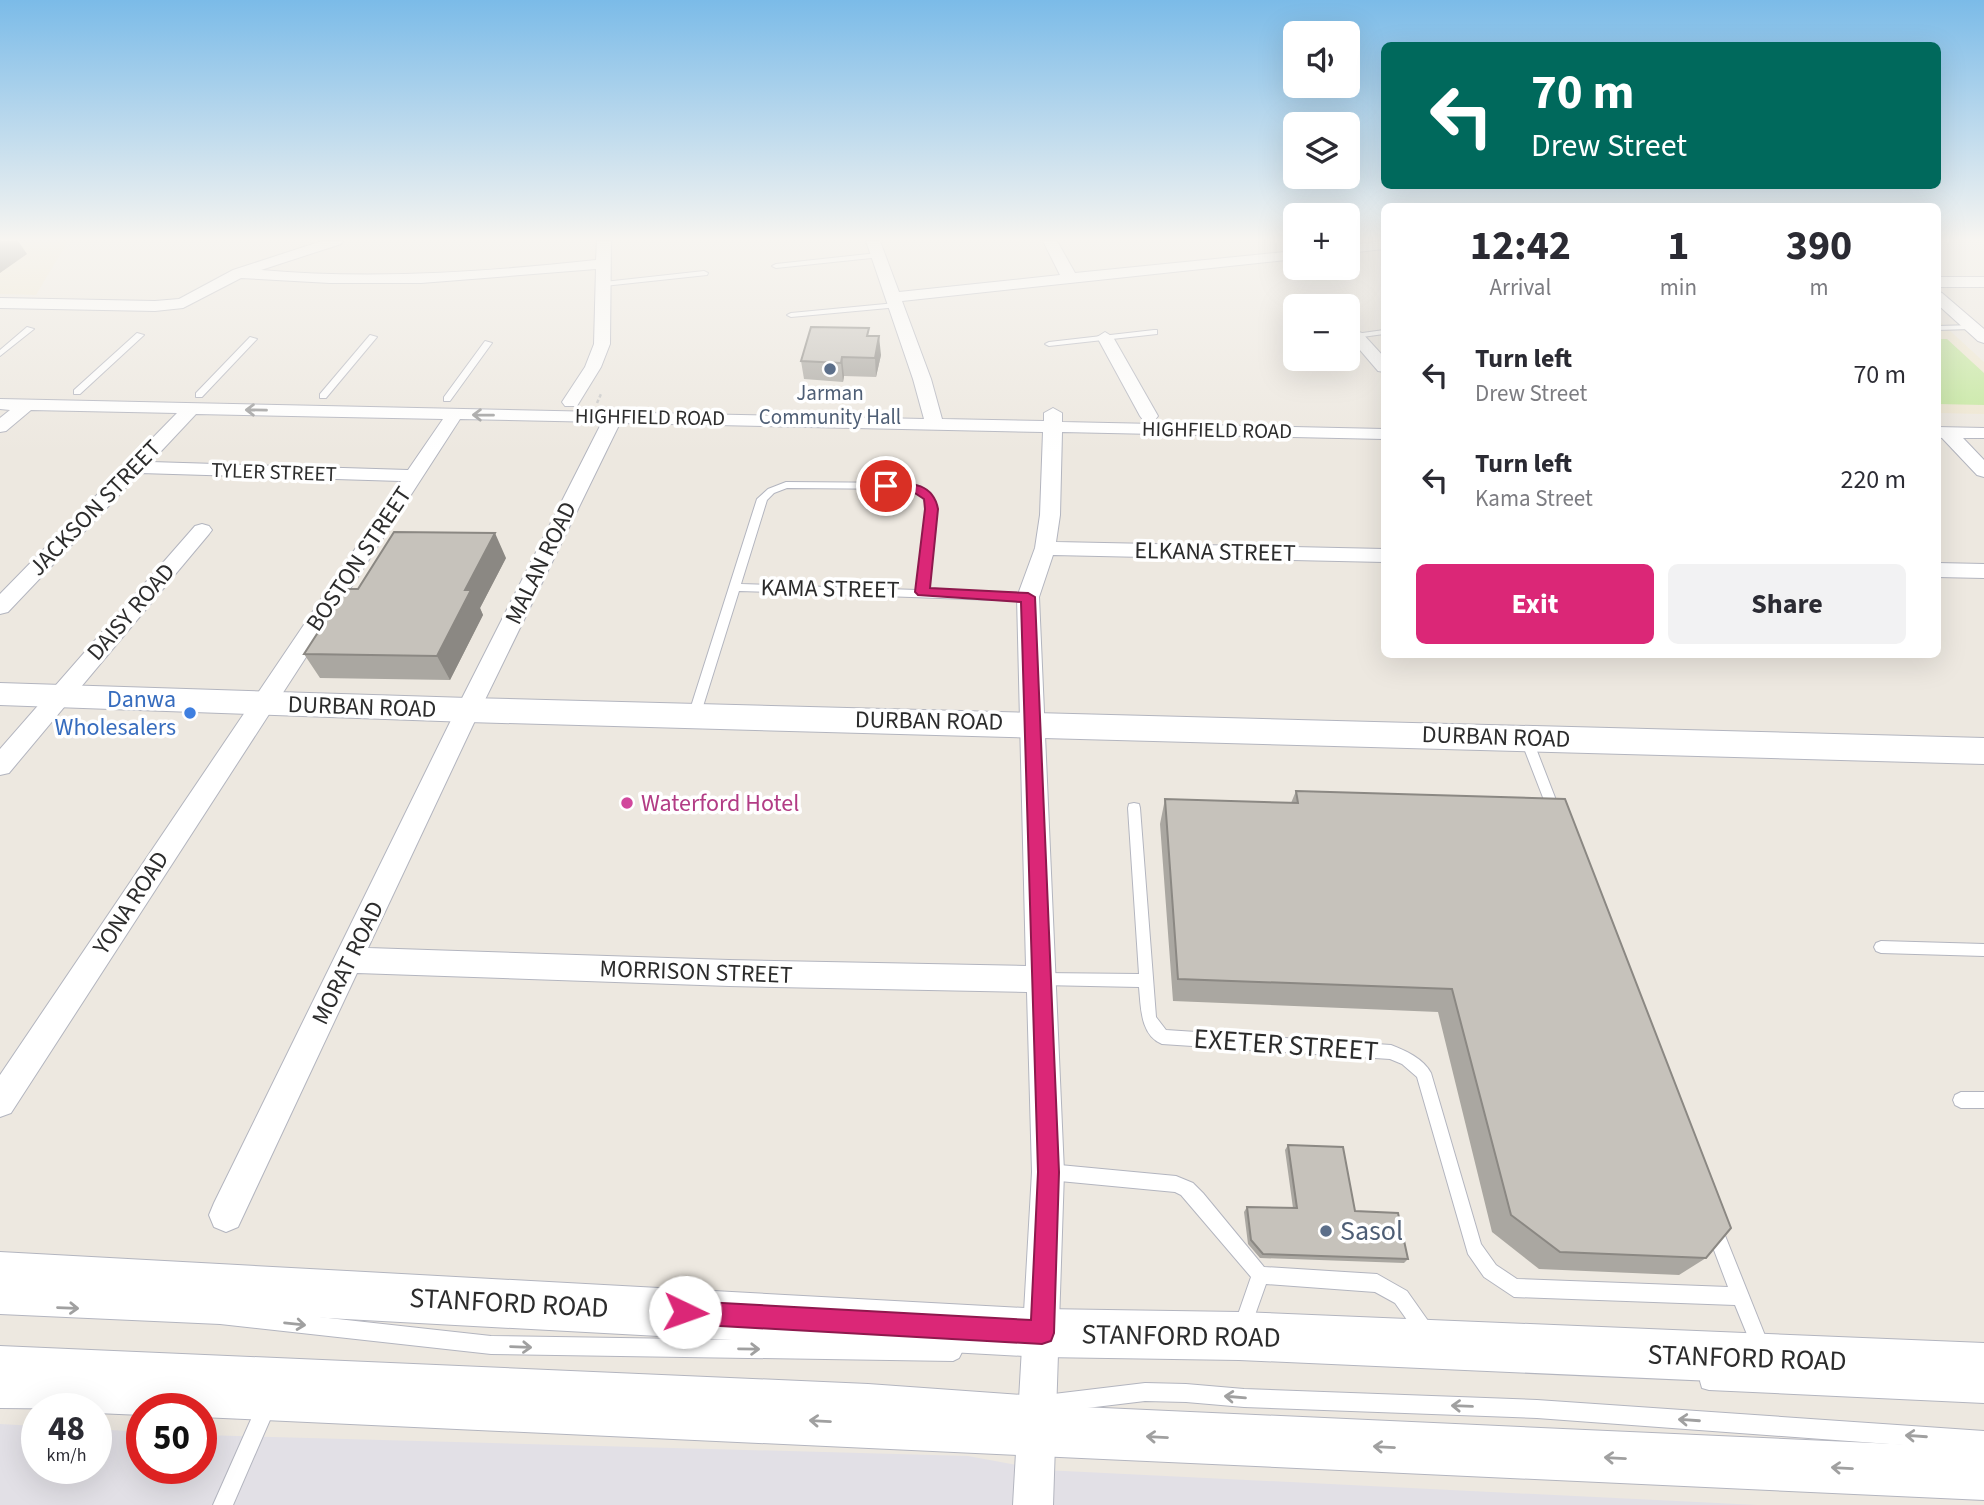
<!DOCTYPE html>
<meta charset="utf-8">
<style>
body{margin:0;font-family:"Source Sans 3",sans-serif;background:#f2f2f3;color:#2b2b33;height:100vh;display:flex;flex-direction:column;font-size:26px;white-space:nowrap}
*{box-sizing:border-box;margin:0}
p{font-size:23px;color:#7c7c81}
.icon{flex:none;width:38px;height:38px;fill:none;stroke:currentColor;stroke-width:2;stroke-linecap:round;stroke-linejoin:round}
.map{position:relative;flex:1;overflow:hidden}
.sheet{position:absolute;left:1381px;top:203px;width:560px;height:455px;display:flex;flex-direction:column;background:#fff;border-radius:10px;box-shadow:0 7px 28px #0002}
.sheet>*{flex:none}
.hud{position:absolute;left:1381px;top:42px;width:560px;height:147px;border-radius:10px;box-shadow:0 7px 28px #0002;background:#00695c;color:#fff;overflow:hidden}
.controls{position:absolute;left:1283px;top:21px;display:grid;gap:14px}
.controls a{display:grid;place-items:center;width:77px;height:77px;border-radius:10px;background:#fff;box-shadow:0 7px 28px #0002;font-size:35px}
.speed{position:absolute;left:21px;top:1393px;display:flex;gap:14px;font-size:35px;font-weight:700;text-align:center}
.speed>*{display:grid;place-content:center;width:91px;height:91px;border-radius:50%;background:#fff;box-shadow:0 7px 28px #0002;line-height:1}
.speed small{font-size:18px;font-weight:400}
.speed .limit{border:10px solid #d22;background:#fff;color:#111}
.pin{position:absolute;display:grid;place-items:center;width:60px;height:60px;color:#fff;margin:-30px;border:4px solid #fff;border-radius:50%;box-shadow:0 2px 7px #0007}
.me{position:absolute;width:77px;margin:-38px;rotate:93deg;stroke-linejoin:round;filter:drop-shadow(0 0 5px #0008)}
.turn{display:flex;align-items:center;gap:24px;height:147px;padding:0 35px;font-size:32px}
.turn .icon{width:91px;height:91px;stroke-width:2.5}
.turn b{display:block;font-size:49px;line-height:60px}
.eta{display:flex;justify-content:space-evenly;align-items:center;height:119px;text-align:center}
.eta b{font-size:42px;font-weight:700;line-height:49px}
.action{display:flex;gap:14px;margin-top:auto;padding:14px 35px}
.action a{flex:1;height:80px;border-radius:10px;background:#db2777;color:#fff;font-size:28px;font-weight:700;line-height:80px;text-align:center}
.action a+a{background:#f2f2f3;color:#2b2b33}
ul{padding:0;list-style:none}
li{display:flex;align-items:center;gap:21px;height:105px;padding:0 35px}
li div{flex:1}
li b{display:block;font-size:26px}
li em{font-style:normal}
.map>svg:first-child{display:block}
.industrial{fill:#e2e0e6}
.education{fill:#eee6d0}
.pitch{fill:#c3e79c}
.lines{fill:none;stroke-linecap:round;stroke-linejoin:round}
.lane-casing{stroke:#b3b5bf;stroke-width:2}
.street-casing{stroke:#b3b5bf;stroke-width:2}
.secondary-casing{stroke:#b3b5bf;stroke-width:2}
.path{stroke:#c8c8c8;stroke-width:2.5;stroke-dasharray:3.5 2.5;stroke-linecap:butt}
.lane{fill:#fff;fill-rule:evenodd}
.street{fill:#fff;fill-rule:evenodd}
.secondary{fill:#fff;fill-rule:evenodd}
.wall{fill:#aaa7a1}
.shaded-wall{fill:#8b8883}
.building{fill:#c6c2bb;stroke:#8b8883;stroke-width:2}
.oneway{stroke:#a0a0a0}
.route{fill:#db2777;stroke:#8e194d;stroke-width:2}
.service-dot{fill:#5c6f8a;stroke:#fff;stroke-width:2.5}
.shop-dot{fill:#3f7fe0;stroke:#fff;stroke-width:2.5}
.hotel-dot{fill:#d1479c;stroke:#fff;stroke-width:2.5}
.labels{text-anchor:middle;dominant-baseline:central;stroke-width:7;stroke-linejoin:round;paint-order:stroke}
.far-service-label{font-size:21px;fill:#4e5e75;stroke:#fff}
.far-street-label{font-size:21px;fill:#2c2c2c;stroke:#fff}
.street-label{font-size:24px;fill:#2c2c2c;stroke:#fff}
.shop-label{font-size:24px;fill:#366cbe;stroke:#fff;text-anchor:end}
.hotel-label{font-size:24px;fill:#b23c85;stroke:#fff;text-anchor:start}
.near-street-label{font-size:28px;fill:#2c2c2c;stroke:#fff}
.near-service-label{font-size:28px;fill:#4e5e75;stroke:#fff;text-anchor:start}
</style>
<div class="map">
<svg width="1984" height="1505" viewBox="0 0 1984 1505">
<rect width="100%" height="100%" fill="#ede8e0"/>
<!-- industrial -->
<path class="industrial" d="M0 1424 37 1426V1468H96V1429L142 1432V1468H201V1435L968 1456 1044 1470 1758 1505H0Z"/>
<!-- education -->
<path class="education" d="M0 241H68L36 295 0 294Z
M1937 319 1984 362V414L1937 413Z"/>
<!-- pitch -->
<path class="pitch" d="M1937 339H1947L1984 373V405L1937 404Z"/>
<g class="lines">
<!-- lane casing -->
<g class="lane-casing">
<path id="lane" d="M878 253 882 255 881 257 776 268 772 266 776 264Z
M704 271 708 273 707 275 604 286 600 284 604 282Z
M896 303 900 305 899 307 791 317 787 315 791 313Z
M1975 325 1976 327 1972 329 1937 330V326Z
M27 327 34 329 0 356V350Z
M1154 330H1157V334L1049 346 1045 344 1049 342Z
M1384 330V334L1348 339V335Z
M137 333 144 335 80 394H74V390Z
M370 335 377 337 326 398H320V394Z
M250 337 257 339 202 397H196V393Z
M485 341 492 343 450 401H444V397Z
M786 482 911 483C920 486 928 489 933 498 941 512 930 571 928 590L1028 593 1033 597 1028 601 739 591 700 716 694 720 690 719 688 716 757 499 768 489ZM787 488 910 489C920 493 925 498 927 509L917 590 741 584 767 500 774 493Z
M1526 733 1532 738 1561 813 1560 817H1550L1549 813 1520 738Z
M1134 803 1139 804 1140 808 1156 1017 1166 1030 1391 1045C1406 1051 1423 1058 1431 1073L1481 1244 1496 1265 1517 1279 1728 1287 1706 1229 1708 1223 1714 1221 1720 1223 1770 1348 1767 1354 1761 1357 1755 1354 1735 1305 1514 1297 1484 1277 1468 1254 1417 1077 1402 1064 1390 1059 1162 1044C1140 1035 1141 1007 1139 987L1041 985 1036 984 1034 979 1036 974 1041 973 1139 974 1128 808 1129 804Z
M1881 941 1984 944V956L1881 953 1876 951 1874 947 1876 943Z
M1961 1092H1984V1108H1961L1955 1105 1953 1100 1955 1095Z
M1049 1164 1176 1176 1193 1183 1203 1193 1264 1267 1377 1274 1407 1291 1431 1325 1434 1331 1431 1337 1425 1340 1419 1337 1395 1303 1375 1292 1266 1284 1249 1332 1243 1335 1237 1332 1234 1326 1251 1277 1181 1195 1175 1192 1049 1180 1043 1178 1041 1172 1043 1166Z
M0 1296 220 1306 491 1336 953 1343 959 1346 962 1352 959 1358 953 1361 491 1354 220 1324 0 1314Z
M0 1346 868 1384 1037 1396 1145 1383 1186 1384 1244 1389 1537 1400 1984 1431V1451L1537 1418 1244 1407 1186 1402 1145 1401 1037 1414 868 1402 0 1364Z
M1709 1372 1984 1385V1403L1709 1390 1702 1388 1700 1381 1702 1374Z
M267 1397 274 1399 276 1406 233 1505H213L260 1399Z"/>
</g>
<!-- street casing -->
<g class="street-casing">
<path id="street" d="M322 241H343L341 244 261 270C373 280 485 272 596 260L597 241H611L610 344 601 367 577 406H565L562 402 585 367 594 344 596 269 421 283H330L241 278 183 308 155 311 0 308V298L155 301 179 299 233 270Z
M866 241H880L899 292 1060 275 1043 241H1057L1075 273 1295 251V259L902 301 931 379 942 419 1044 421V413L1053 408 1062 413V422L1384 429V439L1062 432 1060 515 1056 542 1384 549V562L1053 555 1039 597 1064 1172 1053 1505H1013L1032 1172 1027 992 729 986 357 973 238 1227 226 1232 214 1227 209 1215 214 1203 456 710 602 422 460 419 11 1113 0 1117V1075L401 481 140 473 8 612 0 614V594L177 413 31 410 6 431 0 432V418L10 410 0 409V399L924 419 913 379ZM196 414 443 419 408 470 151 462ZM620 423 1043 432 1040 515 1035 548 1017 597 1026 966 729 960 368 948 480 710Z
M1384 241V249L1348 253V245Z
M1937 277H1984V287H1937Z
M1937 291 1942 293 1984 329V343L1978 341 1937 304Z
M1356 331 1362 333 1384 357V372L1378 371 1348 336Z
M1105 332 1113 337 1158 416 1155 420H1143L1140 416 1097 337Z
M1937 427 1984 428V438H1963L1984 460V477L1977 475 1942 438 1937 437Z
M202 524 209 526 212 530 209 534 9 773 0 775V749L195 526Z
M1937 563 1984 564V578L1937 577Z"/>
</g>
<!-- secondary casing -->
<g class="secondary-casing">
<path id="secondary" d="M0 683 468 698 1984 738V764L468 722 0 705Z
M0 1252 1042 1309 1239 1312 1984 1343V1393L1239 1360 1042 1357 0 1300Z
M0 1358 1984 1448V1500L201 1417V1409H142V1415L96 1413V1409L0 1408Z"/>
</g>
<!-- path -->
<path class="path" d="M597 403 601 394"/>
<!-- lane -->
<use href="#lane" class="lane"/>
<!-- street -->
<use href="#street" class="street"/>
<!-- secondary -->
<use href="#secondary" class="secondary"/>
</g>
<!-- wall -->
<path class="wall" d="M870 336 881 355 876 377 844 376 843 382 804 379 801 361Z
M506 558 480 608 483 615 450 680 320 678 304 654 358 589Z
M1296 791 1706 1258 1679 1275 1539 1269 1492 1232 1438 1012 1173 1001 1160 824 1165 799 1291 803Z
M1288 1145 1355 1211 1408 1259 1404 1263 1260 1258 1248 1244 1244 1212 1247 1207 1293 1208 1285 1150Z"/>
<!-- shaded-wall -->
<path class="shaded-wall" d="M0 241H18L27 254 0 273Z
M879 336 881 355 876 377 875 358Z
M842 357 844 376 843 382 841 363Z
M495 533 506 558 480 608 483 615 450 680 437 656 465 590Z"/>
<!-- building -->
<path class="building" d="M811 327 869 328 867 336H879L875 358 842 357 841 363 801 361Z
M394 532 495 533 465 590H471L437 656 304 654 346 589H358Z
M1296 791 1565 799 1731 1228 1706 1258 1560 1252 1511 1215 1452 989 1178 979 1165 799 1298 803Z
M1288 1145 1343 1147 1355 1211 1398 1213 1408 1259 1263 1254 1251 1240 1247 1207 1297 1208Z"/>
<!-- one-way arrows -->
<defs><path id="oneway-shaft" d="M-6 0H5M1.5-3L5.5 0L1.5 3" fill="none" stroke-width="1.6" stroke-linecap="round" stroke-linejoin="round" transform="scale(1.75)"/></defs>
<g class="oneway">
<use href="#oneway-shaft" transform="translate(256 410) rotate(-179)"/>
<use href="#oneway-shaft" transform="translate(483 415) rotate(-179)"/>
<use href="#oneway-shaft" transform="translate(68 1308) rotate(2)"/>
<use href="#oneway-shaft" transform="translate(295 1324) rotate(6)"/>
<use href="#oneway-shaft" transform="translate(521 1347) rotate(2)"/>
<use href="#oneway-shaft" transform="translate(749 1349) rotate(1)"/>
<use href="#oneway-shaft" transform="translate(1235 1397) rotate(-175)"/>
<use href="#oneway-shaft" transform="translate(1462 1406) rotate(-178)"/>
<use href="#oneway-shaft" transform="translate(1689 1420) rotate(-176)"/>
<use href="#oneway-shaft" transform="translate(820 1421) rotate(-177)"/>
<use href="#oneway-shaft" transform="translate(1916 1436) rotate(-176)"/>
<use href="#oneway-shaft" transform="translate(1157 1437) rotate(-177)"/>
<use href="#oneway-shaft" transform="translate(1384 1447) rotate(-177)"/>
<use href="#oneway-shaft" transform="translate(1615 1458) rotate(-177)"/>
<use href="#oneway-shaft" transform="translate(1842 1468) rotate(-177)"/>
</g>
<!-- sky -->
<linearGradient id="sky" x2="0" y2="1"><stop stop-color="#7bbbe8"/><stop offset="0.53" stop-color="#f7f5f1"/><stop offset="1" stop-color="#f7f5f1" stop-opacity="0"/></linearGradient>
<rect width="1984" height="452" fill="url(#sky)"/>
<!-- route -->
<path class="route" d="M886 482C909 483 933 482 938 509L930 588 1028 593 1035 597 1059 1172 1054 1333 1051 1341 1042 1344 685 1324 676 1321 673 1312 676 1304 685 1301 1031 1320 1038 1172 1021 602 918 595 915 592 925 509 924 499 910 490 882 489V483Z"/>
<!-- markers -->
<g class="service-dot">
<circle cx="830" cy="369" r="7"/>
<circle cx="1326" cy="1231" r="7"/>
</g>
<circle class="shop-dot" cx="190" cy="713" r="7"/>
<circle class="hotel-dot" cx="627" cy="803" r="7"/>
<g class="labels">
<!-- far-service labels -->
<g class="far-service-label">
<text x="830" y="393">Jarman<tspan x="830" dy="24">Community Hall</tspan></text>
</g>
<!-- far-street labels -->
<g class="far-street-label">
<text transform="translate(650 417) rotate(1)">HIGHFIELD ROAD</text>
<text transform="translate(1217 430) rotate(1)">HIGHFIELD ROAD</text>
<text transform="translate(274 472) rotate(2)">TYLER STREET</text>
</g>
<!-- street labels -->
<g class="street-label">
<text transform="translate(95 508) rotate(-46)">JACKSON STREET</text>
<text transform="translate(1215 552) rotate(1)">ELKANA STREET</text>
<text transform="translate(359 559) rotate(-56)">BOSTON STREET</text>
<text transform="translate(541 563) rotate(-64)">MALAN ROAD</text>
<text transform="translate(830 589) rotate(1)">KAMA STREET</text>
<text transform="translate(131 612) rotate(-49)">DAISY ROAD</text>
<text transform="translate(362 707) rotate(2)">DURBAN ROAD</text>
<text transform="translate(929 721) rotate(1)">DURBAN ROAD</text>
<text transform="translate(1496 737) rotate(2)">DURBAN ROAD</text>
<text transform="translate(131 903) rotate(-57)">YONA ROAD</text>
<text transform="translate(348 963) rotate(-64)">MORAT ROAD</text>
<text transform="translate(696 972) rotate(2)">MORRISON STREET</text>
</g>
<!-- shop labels -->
<g class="shop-label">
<text x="176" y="699">Danwa<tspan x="176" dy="28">Wholesalers</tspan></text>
</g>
<!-- hotel labels -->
<g class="hotel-label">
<text x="641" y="803">Waterford Hotel</text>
</g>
<!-- near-street labels -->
<g class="near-street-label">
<text transform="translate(1286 1045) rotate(4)">EXETER STREET</text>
<text transform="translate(509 1303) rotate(3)">STANFORD ROAD</text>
<text transform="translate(1181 1336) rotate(1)">STANFORD ROAD</text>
<text transform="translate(1747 1358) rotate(2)">STANFORD ROAD</text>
</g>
<!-- near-service labels -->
<g class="near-service-label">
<text x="1340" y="1231">Sasol</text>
</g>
</g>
</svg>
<div class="controls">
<a><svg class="icon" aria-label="sound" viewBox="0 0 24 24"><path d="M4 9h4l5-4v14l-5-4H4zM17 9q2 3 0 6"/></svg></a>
<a><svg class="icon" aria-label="layers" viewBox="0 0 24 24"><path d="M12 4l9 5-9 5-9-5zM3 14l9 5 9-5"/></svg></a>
<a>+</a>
<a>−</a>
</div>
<div class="speed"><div>48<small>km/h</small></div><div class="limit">50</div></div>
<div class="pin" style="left:886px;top:486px;background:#d93025"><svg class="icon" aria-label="arrive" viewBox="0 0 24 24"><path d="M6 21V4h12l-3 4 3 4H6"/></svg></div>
<svg class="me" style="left:685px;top:1312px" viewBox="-20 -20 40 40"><circle r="19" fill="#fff"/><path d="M0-13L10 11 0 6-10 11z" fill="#db2777"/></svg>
<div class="hud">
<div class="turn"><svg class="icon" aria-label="left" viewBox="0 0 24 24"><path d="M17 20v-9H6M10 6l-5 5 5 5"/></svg><div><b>70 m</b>Drew Street</div></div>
</div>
<section class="sheet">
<div class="eta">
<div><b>12:42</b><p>Arrival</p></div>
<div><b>1</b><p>min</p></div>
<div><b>390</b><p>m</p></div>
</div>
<ul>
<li><svg class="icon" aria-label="left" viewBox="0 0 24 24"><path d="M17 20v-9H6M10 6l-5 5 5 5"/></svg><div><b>Turn left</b><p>Drew Street</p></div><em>70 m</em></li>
<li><svg class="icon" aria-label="left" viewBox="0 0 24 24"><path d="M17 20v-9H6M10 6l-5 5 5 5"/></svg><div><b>Turn left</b><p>Kama Street</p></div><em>220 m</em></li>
</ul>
<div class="action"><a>Exit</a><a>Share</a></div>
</section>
</div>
